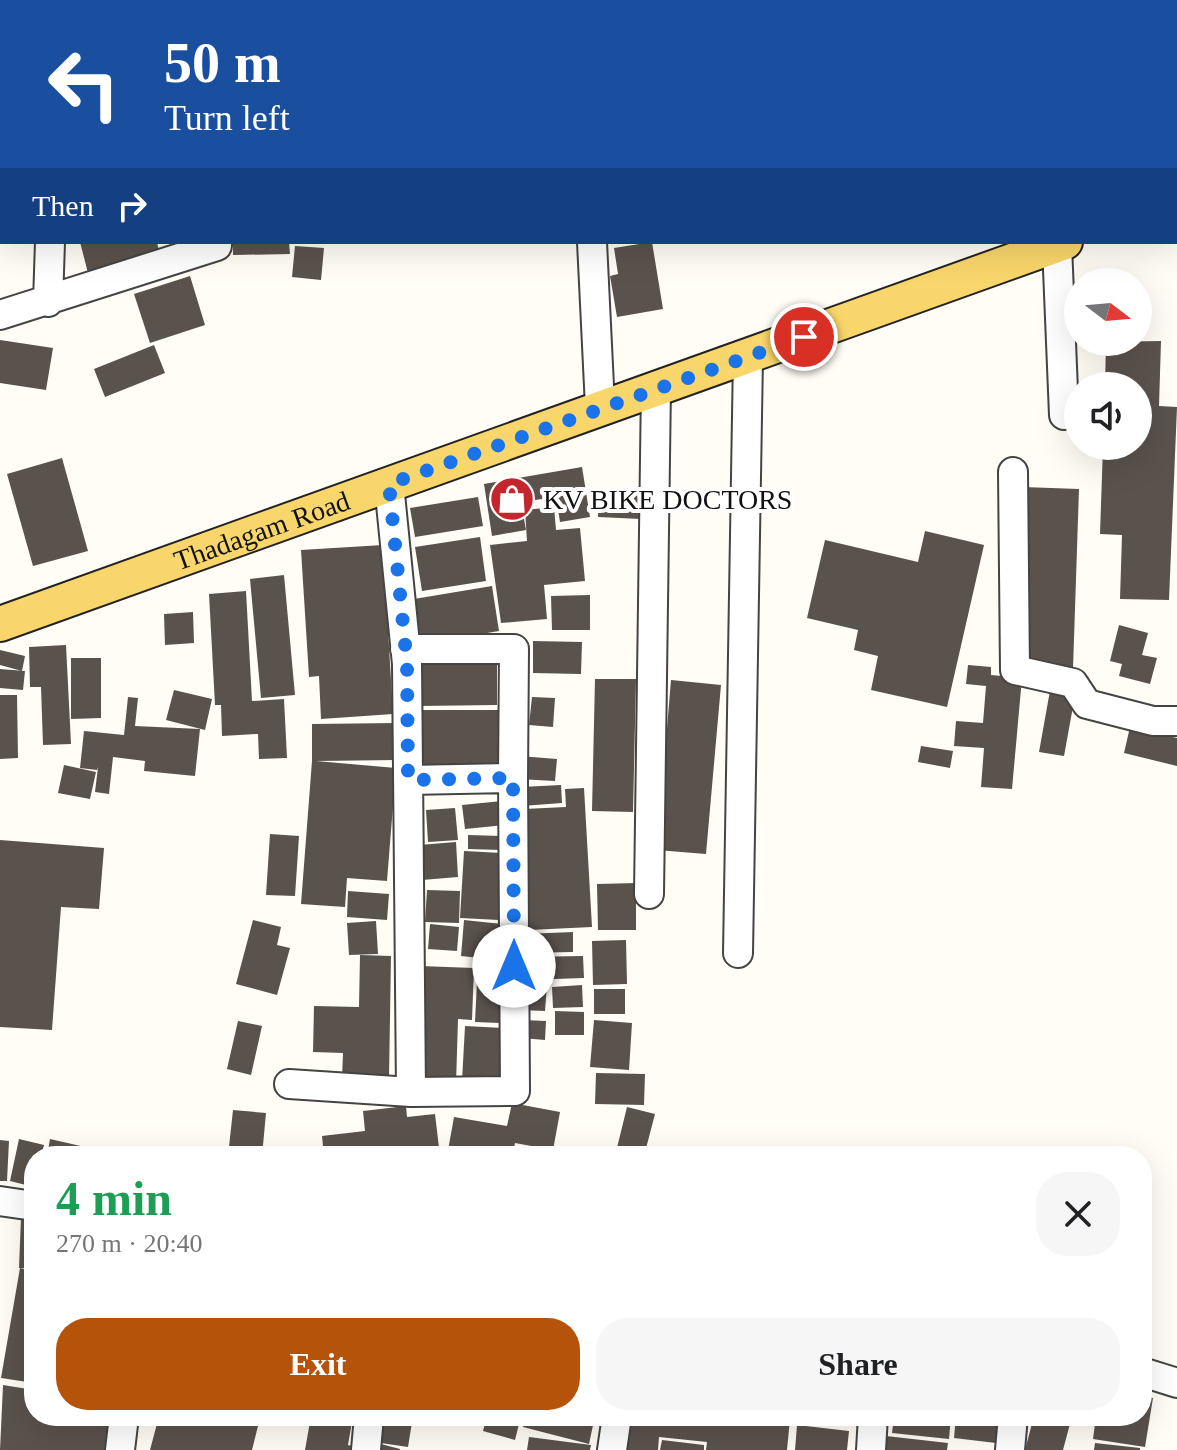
<!DOCTYPE html>
<meta charset="utf-8">
<style>
body{margin:0;font-family:"Times New Roman",serif;background:#f6f6f6;color:#202124;height:100vh;display:flex;flex-direction:column;font-size:30px;white-space:nowrap}
*{box-sizing:border-box;margin:0}
p{font-size:26px;color:#757577}
.icon{flex:none;width:44px;height:44px;fill:none;stroke:currentColor;stroke-width:2;stroke-linecap:round;stroke-linejoin:round}
.map{position:relative;flex:1;overflow:hidden}
.drawer{position:absolute;left:24px;top:1146px;width:1128px;height:280px;display:flex;flex-direction:column;background:#fff;border-radius:32px;box-shadow:0 8px 32px #0002}
.drawer>*{flex:none}
.hud{position:absolute;left:0px;top:0px;width:1178px;height:244px;box-shadow:0 8px 32px #0002;background:#1a4fa0;color:#fff;overflow:hidden}
.needle{width:52px;rotate:106deg}
.buttons{position:absolute;left:1064px;top:268px;display:grid;gap:16px}
.buttons a{display:grid;place-items:center;width:88px;height:88px;border-radius:50%;background:#fff;box-shadow:0 8px 32px #0002;font-size:40px}
.pin{position:absolute;display:grid;place-items:center;width:68px;height:68px;color:#fff;margin:-34px;border:4px solid #fff;border-radius:50%;box-shadow:0 2px 8px #0007}
.me{position:absolute;width:88px;margin:-44px;rotate:0deg;stroke-linejoin:round;filter:drop-shadow(0 0 6px #0008)}
.turn{display:flex;align-items:center;gap:28px;height:168px;padding:0 32px;font-size:36px}
.turn .icon{width:104px;height:104px;stroke-width:2.5}
.turn b{display:block;font-size:56px;line-height:68px}
.then{display:flex;align-items:center;height:76px;padding:0 32px;background:#0003;gap:16px;font-size:30px}
.round{display:grid;place-items:center;flex:none;width:84px;height:84px;border-radius:32px;background:#f6f6f6}
.overview{display:flex;align-items:center;justify-content:space-between;height:136px;padding:0 32px}
h1{font-size:48px;font-weight:800;line-height:60px;color:#1e9e55}
.action{display:flex;gap:16px;margin-top:auto;padding:16px 32px}
.action a{flex:1;height:92px;border-radius:32px;background:#b45309;color:#fff;font-size:32px;font-weight:800;line-height:92px;text-align:center}
.action a+a{background:#f6f6f6;color:#202124}
.map>svg:first-child{display:block}
.building{fill:#5a524d}
.lines{fill:none;stroke-linecap:round;stroke-linejoin:round}
.minor-casing{stroke:#444;stroke-width:32}
.major-casing{stroke:#222;stroke-width:38}
.minor{stroke:#fff;stroke-width:28}
.major{stroke:#f9d66b;stroke-width:34}
.route{stroke:#1a73e8;stroke-width:14;stroke-dasharray:0 25.2}
.labels{text-anchor:middle;dominant-baseline:central;stroke-width:8;stroke-linejoin:round;paint-order:stroke}
.poi-label{font-size:28px;fill:#111;stroke:#fff;text-anchor:start}
.street-label{font-size:28px;fill:#111;stroke:#fff}
</style>
<div class="map">
<svg width="1177" height="1450" viewBox="0 0 1177 1450">
<rect width="100%" height="100%" fill="#fffdf5"/>
<!-- building -->
<path class="building" d="M80 242H157L160 256 88 273Z
M233 242H289L290 254 233 255Z
M652 242 663 309 617 317 610 276 618 274 614 248Z
M295 246 324 248 321 280 292 277Z
M190 276 205 325 150 343 134 294Z
M0 340 53 348 46 390 0 383Z
M1161 341 1159 406 1177 407 1169 600 1120 599 1122 535 1100 534 1103 446H1138V386H1105L1106 342Z
M154 345 165 373 105 397 94 369Z
M62 458 88 551 33 566 7 474Z
M582 467 590 517 560 522 556 497 521 502 526 530 492 536 484 484Z
M1023 487 1079 489 1073 669 1017 667Z
M599 489 643 491 641 519 598 517Z
M478 497 483 526 415 537 410 508Z
M554 507 556 530 580 528 585 581 544 585 547 619 501 623 490 545 527 541 525 510Z
M925 531 984 545 947 707 871 690 878 656 854 650 858 630 807 618 825 540 918 562Z
M480 537 486 581 422 591 415 547Z
M383 545 393 714 321 719 319 676 309 677 301 550Z
M284 575 295 695 261 698 250 579Z
M492 586 499 631 421 644 414 599Z
M246 591 252 701 284 699 287 758 259 759 258 734 222 736 221 705H215L209 594Z
M590 595V630H552L551 596Z
M193 612 194 643 165 645 164 614Z
M1119 625 1148 633 1142 655 1157 658 1150 684 1119 676 1122 664 1110 661Z
M533 641 582 642 581 674 533 673Z
M66 645 71 744 43 745 41 687H30L29 647Z
M0 650 25 656 22 671 0 665Z
M71 658H101V718L71 719Z
M420 661H497V705L420 706Z
M968 665 991 667V675L1022 678 1012 789 981 787 984 748 954 746 956 721 983 723 986 686 966 684Z
M0 669 25 671 23 690 0 688Z
M595 679H636L633 812 592 811Z
M671 680 721 685 706 854 657 850Z
M1051 685 1076 690 1064 756 1039 752Z
M174 690 212 699 205 730 166 720Z
M0 695H17L18 758 0 759Z
M128 697 138 698 135 726 200 729 195 776 144 771 145 761 113 757 109 794 95 792 98 767 97 770 80 768 84 731 124 735Z
M532 697 555 698 553 727 529 725Z
M419 710H508V764L419 767Z
M397 723V760L316 761 396 768 387 881 347 878 345 907 301 904 312 761V724Z
M1130 727 1177 738V766L1124 753Z
M921 746 953 751 950 768 918 762Z
M519 756 557 759 555 781 518 779Z
M64 765 96 772 90 799 58 793Z
M561 785 562 803 522 806 521 787Z
M584 788 592 927 529 930 524 809 566 807 565 789Z
M502 801 505 825 465 829 462 805Z
M455 808 458 840 428 842 426 810Z
M270 834 299 836 295 896 266 895Z
M468 835 501 836V850L468 849Z
M0 840 104 848 99 909 61 907 52 1030 0 1027Z
M456 842 458 877 422 880 419 845Z
M464 851 502 853 499 920 460 918Z
M636 883V930H598L597 884Z
M427 890 460 891 459 923 425 922Z
M348 891 389 894 387 920 347 917Z
M253 920 281 927 277 945 290 948 277 995 236 984Z
M464 920 502 924 498 960 461 956Z
M376 921 378 954 349 955 347 923Z
M430 924 459 927 457 951 428 949Z
M573 932V952L524 953V934Z
M626 940 627 984 593 985 592 941Z
M360 955 391 956 389 1079 342 1078 343 1053 313 1052 314 1006 359 1007Z
M583 956 584 978 525 980 524 957Z
M478 961 503 962 500 1023 475 1022Z
M420 966 474 968 472 1020 458 1019 456 1084 417 1083Z
M521 983 547 985 545 1011 520 1010Z
M582 985 583 1007 553 1008 552 987Z
M594 989H625V1014H594Z
M555 1011 584 1012V1035H555Z
M523 1020 546 1021 545 1040 522 1038Z
M594 1020 632 1023 629 1070 590 1067Z
M238 1021 262 1026 251 1075 227 1069Z
M465 1026 503 1028 500 1083 462 1081Z
M596 1073 645 1074 644 1105 595 1104Z
M512 1103 560 1112 553 1150 515 1143 513 1153 522 1156H447L454 1117 507 1126Z
M406 1106 407 1117 435 1114 440 1156H324L322 1136 365 1131 363 1111Z
M627 1107 655 1114 644 1156H615Z
M233 1110 266 1113 262 1156H228Z
M19 1139 44 1145 41 1156H34V1187L10 1181Z
M50 1139 120 1155V1156H47Z
M0 1140 9 1141 7 1181H0Z
M563 1150 583 1152V1156H562Z
M21 1218 34 1219V1268H19Z
M20 1268 34 1271V1383L1 1378Z
M3 1385 34 1390V1416H115L110 1450H0Z
M1142 1396 1153 1398 1145 1447 1093 1439 1096 1416H1142Z
M159 1416H220L258 1426 252 1450H150Z
M311 1416H353L348 1445 366 1450H305Z
M378 1416H413L408 1447 374 1442Z
M487 1416H521L515 1440 483 1431Z
M525 1416H595L589 1444 523 1427Z
M624 1416H768L790 1419 787 1450H706L707 1442 659 1437 658 1450H620Z
M894 1416H951L949 1439 892 1433Z
M956 1416H999L996 1443 954 1438Z
M1034 1416 1071 1420 1063 1450H1025Z
M797 1425 849 1431 847 1450H795Z
M886 1436 948 1443 947 1450H884Z
M529 1437 591 1445 590 1450H527Z
M662 1440 704 1445V1450H660Z
M377 1443 400 1449V1450H375Z
M1095 1443 1140 1448V1450H1094Z"/>
<g class="lines">
<!-- minor casing -->
<g class="minor-casing">
<path id="minor" d="M104 2 105 0
M275 2V0
M447 2V0
M896 2V0
M0 44 2 45
M0 190H2
M592 242 600 407
M1057 245 1064 415
M48 302 50 242
M0 315 217 246V242
M1013 472 1015 670 1073 683 1087 704 1153 721H1177
M389 484 407 664 411 1092
M405 649H514L513 778
M649 894 656 386
M738 953 748 357
M289 1084 411 1092 515 1091 513 778 408 780
M0 1201 34 1206
M1142 1372 1177 1383
M120 1450 124 1416
M366 1450 369 1416
M612 1450 617 1416
M871 1450 873 1416
M1010 1450 1013 1416"/>
</g>
<!-- major casing -->
<g class="major-casing">
<g id="major">
<path d="M1176 202 1177 201"/>
<path id="s1" d="M0 624 1065 242"/>
</g>
</g>
<!-- minor -->
<use href="#minor" class="minor"/>
<!-- major -->
<use href="#major" class="major"/>
</g>
<g class="lines">
<!-- route -->
<path class="route" d="M514 966 513 778 408 780 407 664 389 484 804 337"/>
</g>
<!-- icons -->
<defs>
<g id="shop-disc" transform="scale(2.3)"><circle r="9.5" fill="#c4262e" stroke="#fff"/><path d="M-5-2.5h2.3a2.7 3.5 0 0 1 5.4 0H5L5.5 6h-11ZM-1.5-2.5h3a1.5 2.3 0 0 0-3 0Z" fill="#fff"/></g>
</defs>
<g fill-rule="evenodd">
<use href="#shop-disc" x="512" y="499"/>
</g>
<g class="labels">
<!-- poi labels -->
<g class="poi-label">
<text x="543" y="499">KV BIKE DOCTORS</text>
</g>
<!-- street labels -->
<g class="street-label">
<text stroke="none"><textPath href="#s1" startOffset="278">Thadagam Road</textPath></text>
</g>
</g>
</svg>
<div class="buttons">
<a><svg class="needle" viewBox="-14 -14 28 28"><path d="M0-13l5 13h-10z" fill="#e53935"/><path d="M0 13l5-13h-10z" fill="#757577"/></svg></a>
<a><svg class="icon" aria-label="sound" viewBox="0 0 24 24"><path d="M4 9h4l5-4v14l-5-4H4zM17 9q2 3 0 6"/></svg></a>
</div>
<div class="pin" style="left:804px;top:337px;background:#d93025"><svg class="icon" aria-label="arrive" viewBox="0 0 24 24"><path d="M6 21V4h12l-3 4 3 4H6"/></svg></div>
<svg class="me" style="left:514px;top:966px" viewBox="-20 -20 40 40"><circle r="19" fill="#fff"/><path d="M0-13L10 11 0 6-10 11z" fill="#1a73e8"/></svg>
<div class="hud">
<div class="turn"><svg class="icon" aria-label="left" viewBox="0 0 24 24"><path d="M17 20v-9H6M10 6l-5 5 5 5"/></svg><div><b>50 m</b>Turn left</div></div>
<div class="then">Then<svg class="icon" aria-label="right" viewBox="0 0 24 24"><path d="M7 20v-9h11M14 6l5 5-5 5"/></svg></div>
</div>
<section class="drawer">
<div class="overview"><div><h1>4 min</h1><p>270 m · 20:40</p></div><a class="round"><svg class="icon" aria-label="close" viewBox="0 0 24 24"><path d="M6 6l12 12M18 6L6 18"/></svg></a></div>
<div class="action"><a>Exit</a><a>Share</a></div>
</section>
</div>
